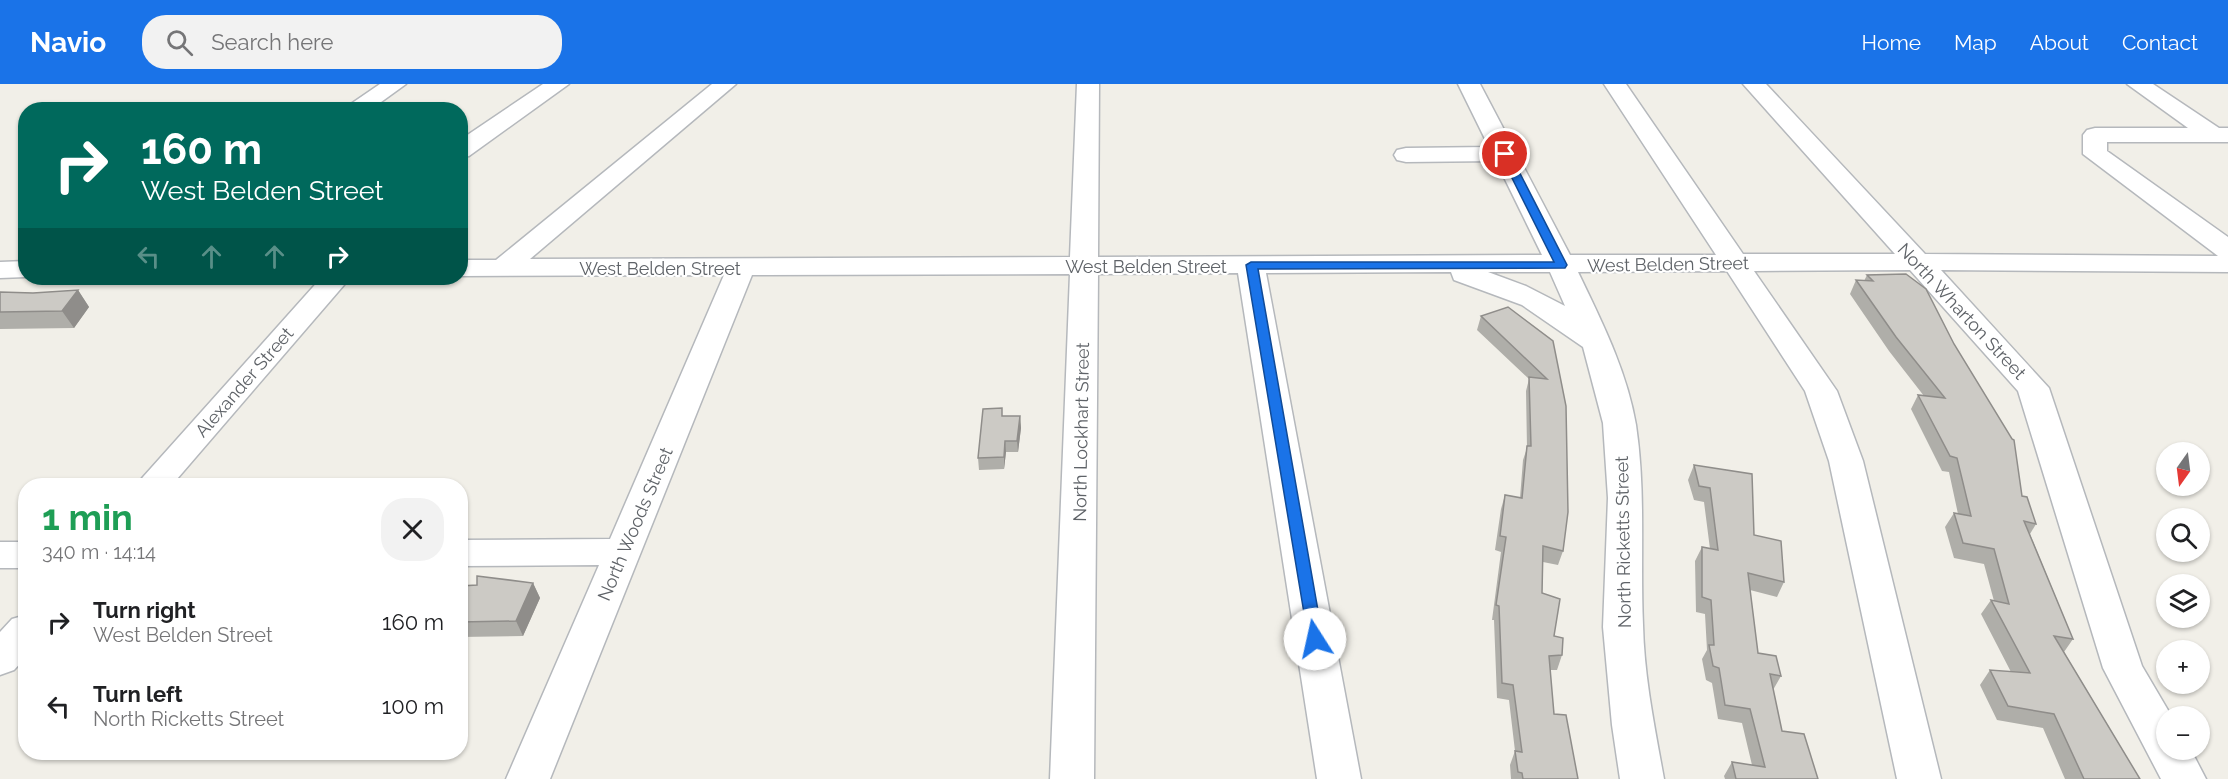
<!DOCTYPE html>
<meta charset="utf-8">
<style>
body{margin:0;font-family:Raleway,sans-serif;background:#f2f2f2;color:#202124;height:100vh;display:flex;flex-direction:column;font-size:22px;white-space:nowrap}
*{box-sizing:border-box;margin:0}
p{font-size:20px;color:#757577}
.icon{flex:none;width:33px;height:33px;fill:none;stroke:currentColor;stroke-width:2;stroke-linecap:round;stroke-linejoin:round}
.map{position:relative;flex:1;overflow:hidden}
.panel{position:absolute;left:18px;top:394px;width:450px;height:282px;display:flex;flex-direction:column;background:#fff;border-radius:24px;box-shadow:0 2px 4px #0004}
.panel>*{flex:none}
.hud{position:absolute;left:18px;top:18px;width:450px;height:183px;border-radius:24px;box-shadow:0 2px 4px #0004;background:#00695c;color:#fff;overflow:hidden}
.needle{width:39px;rotate:194deg}
.controls{position:absolute;left:2156px;top:358px;display:grid;gap:12px}
.controls a{display:grid;place-items:center;width:54px;height:54px;border-radius:50%;background:#fff;box-shadow:0 2px 4px #0004;font-size:30px}
.pin{position:absolute;display:grid;place-items:center;width:51px;height:51px;color:#fff;margin:-26px;border:3px solid #fff;border-radius:50%;box-shadow:0 2px 6px #0007}
.me{position:absolute;width:66px;margin:-33px;rotate:350deg;stroke-linejoin:round;filter:drop-shadow(0 0 4px #0008)}
.turn{display:flex;align-items:center;gap:21px;height:126px;padding:0 24px;font-size:27px}
.turn .icon{width:78px;height:78px;stroke-width:2.5}
.turn b{display:block;font-size:42px;line-height:51px}
.lanes{display:flex;align-items:center;height:57px;padding:0 24px;background:#0003;justify-content:center;gap:30px;direction:ltr}
.lanes .off{opacity:.35}
.round{display:grid;place-items:center;flex:none;width:63px;height:63px;border-radius:24px;background:#f2f2f2}
.headline{display:flex;align-items:center;justify-content:space-between;height:102px;padding:0 24px}
h1{font-size:36px;font-weight:700;line-height:45px;color:#1e9e55}
ul{padding:0;list-style:none}
li{display:flex;align-items:center;gap:18px;height:84px;padding:0 24px}
li div{flex:1}
li b{display:block;font-size:22px}
li em{font-style:normal}
header{display:flex;align-items:center;gap:36px;box-sizing:border-box;height:84px;padding:0 30px;background:#1a73e8;color:#fff}
header strong{font-size:28px}
nav{display:flex;gap:33px;margin-inline-start:auto;font-size:21px}
.search{width:420px;height:54px;background:#f2f2f2;display:flex;align-items:center;gap:15px;box-sizing:border-box;padding:0 21px;border-radius:24px;color:#757577;font-size:22px}
.map>svg:first-child{display:block}
.lines{fill:none;stroke-linecap:round;stroke-linejoin:round}
.minor-casing{stroke:#b5b8bc;stroke-width:3}
.minor{fill:#fff;fill-rule:evenodd}
.wall{fill:#afaea9}
.shaded-wall{fill:#8f8d8a}
.building{fill:#cccac5;stroke:#8f8d8a;stroke-width:1.5}
.route{fill:#1a73e8;stroke:#114b97;stroke-width:1.5}
.labels{text-anchor:middle;dominant-baseline:central;stroke-width:4.5;stroke-linejoin:round;paint-order:stroke}
.street-label{font-size:18px;fill:#5f6368;stroke:#fff}
</style>
<header>
<strong>Navio</strong>
<div class="search"><svg class="icon" aria-label="search" viewBox="0 0 24 24"><circle cx="10" cy="10" r="6"/><path d="M15 15l6 6"/></svg>Search here</div>
<nav><a>Home</a><a>Map</a><a>About</a><a>Contact</a></nav>
</header>
<div class="map">
<svg width="2228" height="695" viewBox="0 0 2228 695">
<rect width="100%" height="100%" fill="#f1efe8"/>
<g class="lines">
<!-- minor casing -->
<g class="minor-casing">
<path id="minor" d="M380 0H406L370 26H342Z
M543 0H569L469 72 460 74V56Z
M712 0H736L530 175 1070 173 1077 0H1099L1098 173 1542 171 1496 77 1406 78 1397 76 1394 71 1397 66 1406 64 1489 63 1458 0H1480L1570 171H1716L1604 0H1626L1743 170H1895L1743 0H1766L1925 170 2218 172 2083 70V51L2087 46 2095 44H2188L2127 0H2153L2219 44H2228V58H2107V67L2228 153V188L1941 186 2049 304 2142 582 2172 633H2166V666H2191L2206 695H2161L2103 584 2018 307 1910 186 1754 187 1837 307 1863 377 1941 695H1897L1829 377 1805 307 1727 187 1578 188C1601 236 1627 287 1636 341 1646 408 1640 474 1643 541 1644 592 1655 645 1664 695H1620L1612 641 1603 543 1608 414 1603 339 1583 263 1522 221 1454 196 1451 188 1266 189 1361 695H1317L1238 189 1098 190 1094 695H1050L1070 190 752 191 550 695H506L599 481 460 482V456L610 455 724 191 460 192V176H496ZM1488 188H1550L1565 222 1526 202Z
M26 177V193L0 194V178Z
M321 194H350L171 402H135Z
M0 458H26V484H0Z
M26 531V573L14 586 0 591V548L12 535Z"/>
</g>
<!-- minor -->
<use href="#minor" class="minor"/>
</g>
<!-- wall -->
<path class="wall" d="M1906 190 2036 440 2030 450 2073 555 2064 568 2140 695H2065L2043 644 1997 636 1980 601 1990 586 2011 588 1981 530 1991 516 1994 517 1984 480 1954 474 1945 443 1954 429 1958 430 1949 388 1942 387 1911 325 1918 311 1924 312 1889 267 1850 210 1856 196 1864 197 1867 191Z
M78 206 89 223 74 244 0 245V208L33 209Z
M1481 232 1553 257 1563 467 1558 481 1543 478 1542 509 1554 552 1562 571 1557 586H1550L1554 630 1578 695H1511L1510 681 1515 667 1509 616 1497 614 1494 536H1492L1501 468 1495 466 1501 425 1505 411 1520 414 1523 376 1527 364 1526 307 1529 295 1477 246Z
M1002 332H1020L1021 344 1018 368H1006L1004 385 979 386 978 374Z
M1694 381 1754 451 1784 498 1777 513 1750 506 1758 569 1781 592 1773 606 1782 647 1818 695H1725L1724 692 1732 678 1752 681 1742 639 1718 635 1712 599 1706 596 1702 575 1707 566 1705 530 1696 528 1695 477 1702 463 1710 465 1704 418 1694 416 1688 396Z
M533 499 540 514 523 552 460 553V502Z"/>
<!-- shaded-wall -->
<path class="shaded-wall" d="M78 206 89 223 74 244 62 227Z
M1020 332 1021 344 1018 368 1017 357Z
M1005 357 1006 368 1004 385V373Z
M533 499 540 514 523 552 516 537Z"/>
<!-- building -->
<path class="building" d="M1906 190 1926 205 1954 260 2012 355 2014 356 2022 412 2027 413 2036 440 2024 437 2073 555 2054 552 2140 695H2084L2054 630 2008 622 1990 586 2030 589 1991 516 2009 520 1994 465 1963 459 1954 429 1971 432 1957 374 1950 372 1918 311 1945 314 1896 253 1856 196 1873 197 1867 191Z
M78 206 62 227 0 228V208L33 209Z
M1508 223 1553 257 1566 322 1568 428 1563 467 1543 462 1542 509 1560 515 1554 552 1563 554 1562 571 1549 572 1554 630 1566 631 1578 695H1523L1522 689 1518 688 1515 667 1522 668 1513 601 1502 599 1499 522 1496 521 1506 453 1500 452 1505 411 1522 414 1527 362H1531L1529 293 1547 295 1481 232Z
M1002 324V332H1020L1017 357H1005L1004 373 978 374 983 325Z
M1694 381 1752 390 1754 451 1781 457 1784 498 1748 489 1758 569 1776 572 1781 592 1770 590 1782 647 1804 650 1818 695H1736L1732 678 1765 683 1750 625 1725 621 1719 584 1713 582 1709 561H1714L1711 516 1702 513V463L1718 466 1710 404 1699 402Z
M477 492 533 499 516 537 460 538V502L477 501Z"/>
<!-- route -->
<path class="route" d="M1501 68 1510 70 1567 181 1565 184 1258 185 1323 555 1315 561 1309 559 1246 181 1251 178H1554L1500 70Z"/>
<g class="labels">
<!-- street labels -->
<g class="street-label">
<text transform="translate(1668 180) rotate(-1)">West Belden Street</text>
<text x="1146" y="182">West Belden Street</text>
<text x="660" y="184">West Belden Street</text>
<text transform="translate(1962 227) rotate(47)">North Wharton Street</text>
<text transform="translate(244 298) rotate(-49)">Alexander Street</text>
<text transform="translate(1081 348) rotate(-89)">North Lockhart Street</text>
<text transform="translate(635 440) rotate(-67)">North Woods Street</text>
<text transform="translate(1623 458) rotate(-91)">North Ricketts Street</text>
</g>
</g>
</svg>
<div class="controls">
<a><svg class="needle" viewBox="-14 -14 28 28"><path d="M0-13l5 13h-10z" fill="#e53935"/><path d="M0 13l5-13h-10z" fill="#757577"/></svg></a>
<a><svg class="icon" aria-label="search" viewBox="0 0 24 24"><circle cx="10" cy="10" r="6"/><path d="M15 15l6 6"/></svg></a>
<a><svg class="icon" aria-label="layers" viewBox="0 0 24 24"><path d="M12 4l9 5-9 5-9-5zM3 14l9 5 9-5"/></svg></a>
<a>+</a>
<a>−</a>
</div>
<div class="pin" style="left:1505px;top:70px;background:#d93025"><svg class="icon" aria-label="arrive" viewBox="0 0 24 24"><path d="M6 21V4h12l-3 4 3 4H6"/></svg></div>
<svg class="me" style="left:1315px;top:555px" viewBox="-20 -20 40 40"><circle r="19" fill="#fff"/><path d="M0-13L10 11 0 6-10 11z" fill="#1a73e8"/></svg>
<div class="hud">
<div class="turn"><svg class="icon" aria-label="right" viewBox="0 0 24 24"><path d="M7 20v-9h11M14 6l5 5-5 5"/></svg><div><b>160 m</b>West Belden Street</div></div>
<div class="lanes"><svg class="icon off" aria-label="left" viewBox="0 0 24 24"><path d="M17 20v-9H6M10 6l-5 5 5 5"/></svg><svg class="icon off" aria-label="ahead" viewBox="0 0 24 24"><path d="M12 20V5M6 11l6-6 6 6"/></svg><svg class="icon off" aria-label="ahead" viewBox="0 0 24 24"><path d="M12 20V5M6 11l6-6 6 6"/></svg><svg class="icon" aria-label="right" viewBox="0 0 24 24"><path d="M7 20v-9h11M14 6l5 5-5 5"/></svg></div>
</div>
<section class="panel">
<div class="headline"><div><h1>1 min</h1><p>340 m · 14:14</p></div><a class="round"><svg class="icon" aria-label="close" viewBox="0 0 24 24"><path d="M6 6l12 12M18 6L6 18"/></svg></a></div>
<ul>
<li><svg class="icon" aria-label="right" viewBox="0 0 24 24"><path d="M7 20v-9h11M14 6l5 5-5 5"/></svg><div><b>Turn right</b><p>West Belden Street</p></div><em>160 m</em></li>
<li><svg class="icon" aria-label="left" viewBox="0 0 24 24"><path d="M17 20v-9H6M10 6l-5 5 5 5"/></svg><div><b>Turn left</b><p>North Ricketts Street</p></div><em>100 m</em></li>
</ul>
</section>
</div>
